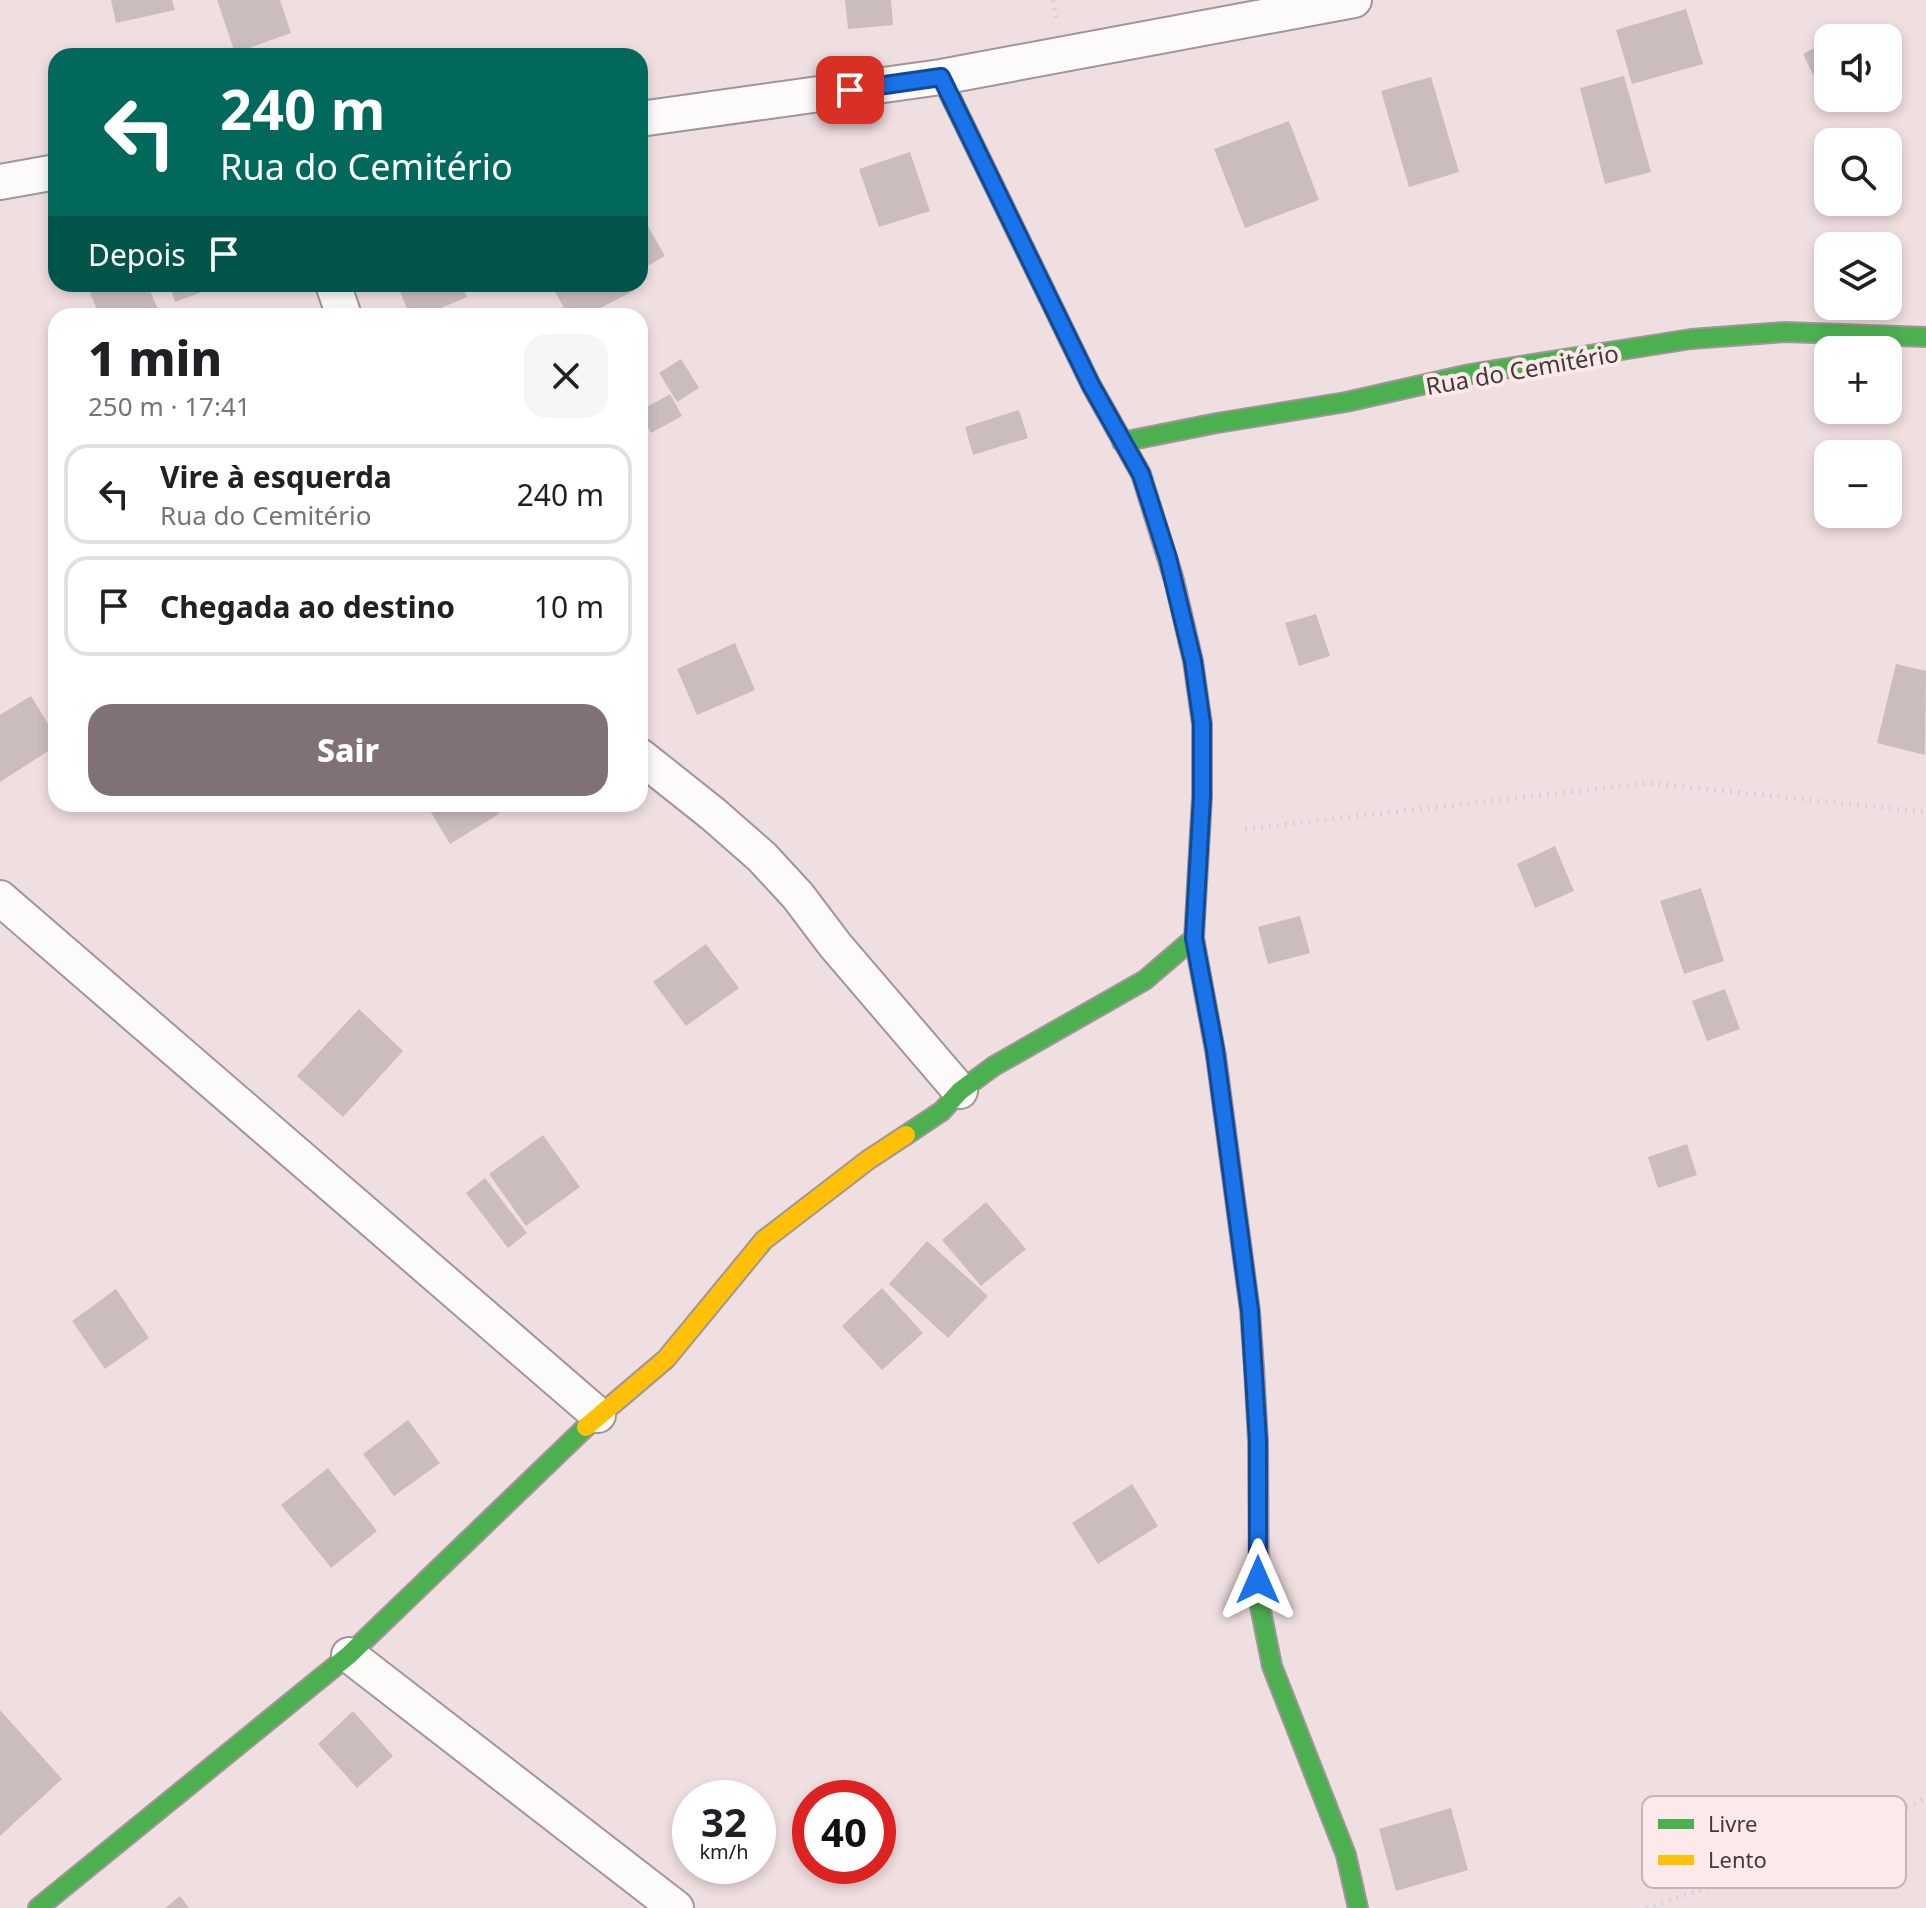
<!DOCTYPE html>
<html lang="pt">
<meta charset="utf-8">
<style>
body{margin:0;font-family:"Noto Sans",sans-serif;background:#f6f6f6;color:#202124;height:100vh;display:flex;flex-direction:column;font-size:30px;white-space:nowrap}
*{box-sizing:border-box;margin:0}
p{font-size:26px;color:#757577}
.icon{flex:none;width:44px;height:44px;fill:none;stroke:currentColor;stroke-width:2;stroke-linecap:round;stroke-linejoin:round}
.map{position:relative;flex:1;overflow:hidden}
.side{position:absolute;left:48px;top:308px;width:600px;height:504px;display:flex;flex-direction:column;background:#fff;border-radius:24px;box-shadow:0 4px 12px #0003}
.side>*{flex:none}
.banner{position:absolute;left:48px;top:48px;width:600px;height:244px;border-radius:24px;box-shadow:0 4px 12px #0003;background:#00695c;color:#fff;overflow:hidden}
.buttons{position:absolute;left:1814px;top:24px;display:grid;gap:16px}
.buttons a{display:grid;place-items:center;width:88px;height:88px;border-radius:16px;background:#fff;box-shadow:0 4px 12px #0003;font-size:40px}
.speed{position:absolute;left:672px;top:1780px;display:flex;gap:16px;font-size:40px;font-weight:700;text-align:center}
.speed>*{display:grid;place-content:center;width:104px;height:104px;border-radius:50%;background:#fff;box-shadow:0 4px 12px #0003;line-height:1}
.speed small{font-size:20px;font-weight:400}
.speed .limit{border:12px solid #d22;background:#fff;color:#111}
.pin{position:absolute;display:grid;place-items:center;width:68px;height:68px;color:#fff;margin:-34px;border-radius:16px;box-shadow:0 4px 12px #0006}
.me{position:absolute;width:88px;margin:-44px;rotate:0deg;stroke-linejoin:round;filter:drop-shadow(0 0 6px #0008)}
.turn{display:flex;align-items:center;gap:28px;height:168px;padding:0 40px;font-size:36px}
.turn .icon{width:104px;height:104px;stroke-width:2.5}
.turn b{display:block;font-size:56px;line-height:68px}
.then{display:flex;align-items:center;height:76px;padding:0 40px;background:#0003;gap:16px;font-size:30px}
.round{display:grid;place-items:center;flex:none;width:84px;height:84px;border-radius:24px;background:#f6f6f6}
.summary{display:flex;align-items:center;justify-content:space-between;height:136px;padding:0 40px}
h1{font-size:48px;font-weight:800;line-height:60px}
.cta{display:flex;gap:16px;margin-top:auto;padding:16px 40px}
.cta a{flex:1;height:92px;border-radius:24px;background:#807274;color:#fff;font-size:32px;font-weight:800;line-height:92px;text-align:center}
ul{padding:0;list-style:none}
li{display:flex;align-items:center;gap:24px;height:100px;margin:0 16px 12px;padding:0 24px;border:4px solid #e0e0e0;border-radius:24px}
li div{flex:1}
li b{display:block;font-size:30px}
li em{font-style:normal}
.map>svg:first-child{display:block}
.building{fill:#cbbdbe}
.lines{fill:none;stroke-linecap:round;stroke-linejoin:round}
.street-casing{stroke:#a29597;stroke-width:38}
.fast-casing{stroke:#a29597;stroke-width:22}
.slow-casing{stroke:#a29597;stroke-width:22}
.path{stroke:#d6d2d3;stroke-width:5;stroke-dasharray:2 6;stroke-linecap:butt}
.street{stroke:#fdfafa;stroke-width:34}
.fast{stroke:#4caf50;stroke-width:18}
.slow{stroke:#ffc107;stroke-width:18}
.route-casing{stroke:#114b97;stroke-width:20}
.route{stroke:#1a73e8;stroke-width:14}
.labels{text-anchor:middle;dominant-baseline:central;stroke-width:8;stroke-linejoin:round;paint-order:stroke}
.street-label{font-size:24px;fill:#443839;stroke:#fce9ea}
.key{fill:#fce9ea;stroke:#c5b4b5;stroke-width:2}
.key-label{font-size:22px;fill:#443839}
</style>
<div class="map">
<svg width="1926" height="1908" viewBox="0 0 1926 1908">
<rect width="100%" height="100%" fill="#f0dfe1"/>
<!-- building -->
<path class="building" d="M111 0H172L175 10 116 23Z
M217 0H280L291 33 235 53Z
M845 0H891L893 25 848 29Z
M1686 9 1703 64 1632 84 1616 30Z
M1828 41V90L1822 93 1803 54Z
M1624 76 1651 172 1605 184 1580 88Z
M1431 77 1459 172 1409 187 1381 91Z
M1289 121 1319 200 1245 228 1214 149Z
M910 152 930 211 879 227 859 169Z
M640 212 665 256 640 270Z
M86 284H147L161 316H100Z
M169 284H224L175 302Z
M397 284H462L467 297 422 316H410Z
M551 284H630L633 291 585 316H568Z
M681 359 699 388 677 402 659 373Z
M670 394 682 416 651 433 640 411Z
M1019 410 1028 438 973 455 965 427Z
M1316 614 1330 656 1299 666 1285 623Z
M735 643 755 690 697 715 677 669Z
M1896 664 1926 671 1925 755 1877 743Z
M31 696 56 737V746L0 782V715Z
M426 804H493L499 814 450 844Z
M1555 846 1574 891 1535 908 1517 864Z
M1701 888 1724 961 1684 974 1660 901Z
M1300 916 1310 953 1268 964 1258 927Z
M706 944 739 988 686 1026 653 982Z
M1725 989 1740 1029 1707 1041 1692 1001Z
M359 1009 403 1051 343 1117 297 1076Z
M543 1135 580 1187 526 1226 489 1174Z
M1687 1144 1697 1175 1658 1188 1648 1157Z
M485 1178 527 1233 508 1248 466 1193Z
M986 1202 1026 1249 981 1286 942 1240Z
M927 1241 988 1296 948 1338 889 1284Z
M882 1288 923 1333 882 1370 842 1326Z
M116 1289 149 1338 105 1369 72 1321Z
M408 1420 440 1463 394 1496 363 1454Z
M328 1468 377 1531 331 1568 281 1505Z
M1132 1484 1158 1526 1098 1564 1072 1523Z
M0 1710 62 1779 0 1836Z
M353 1711 393 1756 357 1788 318 1744Z
M1451 1808 1468 1870 1396 1891 1379 1829Z
M180 1896 189 1908H165Z"/>
<g class="lines">
<!-- street casing -->
<g class="street-casing">
<path id="street" d="M640 119 941 77 1354 0
M0 182 56 172
M333 284 344 316
M640 756 713 814 762 857 798 896 835 945 960 1091
M0 898 598 1415
M349 1655 676 1908"/>
</g>
<!-- fast casing -->
<g class="fast-casing">
<path id="fast" d="M941 77 1091 385 1141 474 1174 580 1193 661 1202 724V797L1194 938 1216 1056
M1122 442 1217 423 1346 402 1470 374 1691 339 1785 332 1926 337
M906 1135 942 1111 960 1091 994 1066 1145 980 1194 938
M1254 1368 1258 1441 1259 1601 1272 1666 1346 1855 1358 1908
M38 1908 349 1655 586 1427"/>
</g>
<!-- slow casing -->
<g class="slow-casing">
<path id="slow" d="M1216 1056 1250 1311 1254 1368
M586 1427 666 1359 764 1240 868 1160 906 1135"/>
</g>
<!-- path -->
<path class="path" d="M1053 0 1056 18
M1245 829 1648 783 1926 812
M1646 1908 1803 1857 1926 1798"/>
<!-- street -->
<use href="#street" class="street"/>
<!-- fast -->
<use href="#fast" class="fast"/>
<!-- slow -->
<use href="#slow" class="slow"/>
</g>
<g class="lines">
<!-- route casing -->
<g class="route-casing">
<path id="route" d="M850 90 941 77 1091 385 1141 474 1168 558 1193 661 1202 724V797L1194 938 1215 1050 1250 1311 1258 1441V1580"/>
</g>
<!-- route -->
<use href="#route" class="route"/>
</g>
<g class="labels">
<!-- street labels -->
<g class="street-label">
<text transform="translate(1522 369) rotate(-10)">Rua do Cemitério</text>
</g>
</g>
<!-- legend -->
<rect x="1642" y="1796" width="264" height="92" rx="12" class="key"/>
<rect x="1658" y="1819" width="36" height="10" fill="#4caf50"/>
<rect x="1658" y="1855" width="36" height="10" fill="#ffc107"/>
<g class="key-label">
<text x="1708" y="1832">Livre</text>
<text x="1708" y="1868">Lento</text>
</g>
</svg>
<div class="buttons">
<a><svg class="icon" aria-label="sound" viewBox="0 0 24 24"><path d="M4 9h4l5-4v14l-5-4H4zM17 9q2 3 0 6"/></svg></a>
<a><svg class="icon" aria-label="search" viewBox="0 0 24 24"><circle cx="10" cy="10" r="6"/><path d="M15 15l6 6"/></svg></a>
<a><svg class="icon" aria-label="layers" viewBox="0 0 24 24"><path d="M12 4l9 5-9 5-9-5zM3 14l9 5 9-5"/></svg></a>
<a>+</a>
<a>−</a>
</div>
<div class="speed"><div>32<small>km/h</small></div><div class="limit">40</div></div>
<div class="pin" style="left:850px;top:90px;background:#d93025"><svg class="icon" aria-label="arrive" viewBox="0 0 24 24"><path d="M6 21V4h12l-3 4 3 4H6"/></svg></div>
<svg class="me" style="left:1258px;top:1580px" viewBox="-20 -20 40 40"><path d="M0-17L14 15 0 8-14 15z" fill="#1a73e8" stroke="#fff" stroke-width="4"/></svg>
<div class="banner">
<div class="turn"><svg class="icon" aria-label="left" viewBox="0 0 24 24"><path d="M17 20v-9H6M10 6l-5 5 5 5"/></svg><div><b>240 m</b>Rua do Cemitério</div></div>
<div class="then">Depois<svg class="icon" aria-label="arrive" viewBox="0 0 24 24"><path d="M6 21V4h12l-3 4 3 4H6"/></svg></div>
</div>
<section class="side">
<div class="summary"><div><h1>1 min</h1><p>250 m · 17:41</p></div><a class="round"><svg class="icon" aria-label="close" viewBox="0 0 24 24"><path d="M6 6l12 12M18 6L6 18"/></svg></a></div>
<ul>
<li><svg class="icon" aria-label="left" viewBox="0 0 24 24"><path d="M17 20v-9H6M10 6l-5 5 5 5"/></svg><div><b>Vire à esquerda</b><p>Rua do Cemitério</p></div><em>240 m</em></li>
<li><svg class="icon" aria-label="arrive" viewBox="0 0 24 24"><path d="M6 21V4h12l-3 4 3 4H6"/></svg><div><b>Chegada ao destino</b></div><em>10 m</em></li>
</ul>
<div class="cta"><a>Sair</a></div>
</section>
</div>
